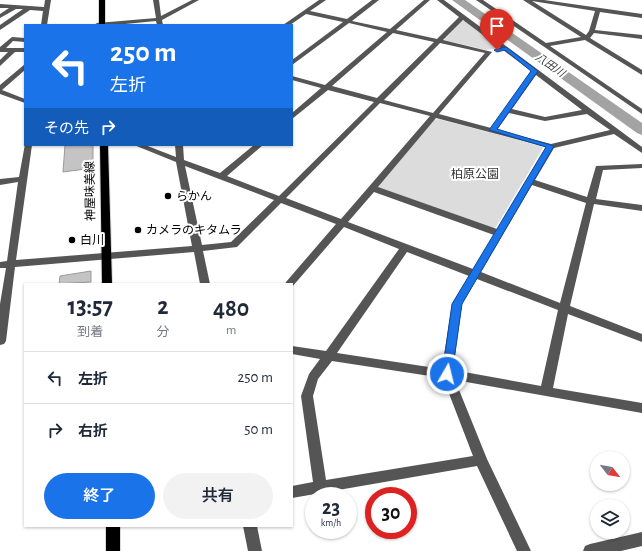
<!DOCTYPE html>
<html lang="ja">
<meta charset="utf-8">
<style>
body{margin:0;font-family:"Alegreya Sans","Noto Sans JP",sans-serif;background:#f2f2f3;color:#1f2937;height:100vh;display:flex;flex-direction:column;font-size:15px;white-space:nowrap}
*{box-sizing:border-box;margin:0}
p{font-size:13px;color:#747a83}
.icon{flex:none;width:22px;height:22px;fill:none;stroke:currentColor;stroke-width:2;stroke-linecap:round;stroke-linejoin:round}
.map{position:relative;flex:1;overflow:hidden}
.details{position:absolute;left:24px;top:283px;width:269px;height:244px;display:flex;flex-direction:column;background:#fff;border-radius:0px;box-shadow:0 1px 3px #0004}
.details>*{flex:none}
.top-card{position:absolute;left:24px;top:24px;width:269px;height:122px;border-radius:0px;box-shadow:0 1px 3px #0004;background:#1a73e8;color:#fff;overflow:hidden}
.needle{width:26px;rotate:121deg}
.tools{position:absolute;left:590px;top:451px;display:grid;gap:8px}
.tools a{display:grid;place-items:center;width:40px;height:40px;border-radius:50%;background:#fff;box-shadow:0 1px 3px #0004;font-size:20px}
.speed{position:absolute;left:305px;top:487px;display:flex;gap:8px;font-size:20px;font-weight:700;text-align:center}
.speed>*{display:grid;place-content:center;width:52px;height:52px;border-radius:50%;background:#fff;box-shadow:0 1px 3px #0004;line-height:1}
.speed small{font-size:10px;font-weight:400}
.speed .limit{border:6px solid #d22;background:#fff;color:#111}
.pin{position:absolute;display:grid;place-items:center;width:34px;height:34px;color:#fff;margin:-41px -17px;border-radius:50% 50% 50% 0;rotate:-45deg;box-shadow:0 0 4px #0007}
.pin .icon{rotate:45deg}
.me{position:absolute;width:44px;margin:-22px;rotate:8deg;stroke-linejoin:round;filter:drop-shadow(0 0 3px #0008)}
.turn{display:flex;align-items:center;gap:14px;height:84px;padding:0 20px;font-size:18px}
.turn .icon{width:52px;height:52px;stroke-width:2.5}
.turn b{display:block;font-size:28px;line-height:34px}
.then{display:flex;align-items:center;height:38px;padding:0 20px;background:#0003;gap:8px;font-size:15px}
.eta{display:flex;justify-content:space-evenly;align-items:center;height:68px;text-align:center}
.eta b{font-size:24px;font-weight:600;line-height:28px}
.action{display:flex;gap:8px;margin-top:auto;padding:8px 20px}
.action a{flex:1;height:46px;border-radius:24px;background:#1a73e8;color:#fff;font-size:16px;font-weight:600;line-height:46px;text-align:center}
.action a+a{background:#f2f2f3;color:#1f2937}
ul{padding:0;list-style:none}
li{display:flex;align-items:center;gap:12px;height:52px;padding:0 20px;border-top:1px solid #e0e1e3}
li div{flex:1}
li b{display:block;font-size:15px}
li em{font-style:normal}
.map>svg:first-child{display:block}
.green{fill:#dcdcdc}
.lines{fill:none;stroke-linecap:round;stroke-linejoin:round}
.river{fill:#a3a3a3;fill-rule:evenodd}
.building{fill:#c4c4c4;stroke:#999}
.major-casing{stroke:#dbdbdb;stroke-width:2}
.minor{fill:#555;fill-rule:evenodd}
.major{fill:#000;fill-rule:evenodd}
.route{fill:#1a73e8;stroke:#114b97}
.poi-dot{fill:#000;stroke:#fff;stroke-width:1.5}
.labels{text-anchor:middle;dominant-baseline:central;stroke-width:4;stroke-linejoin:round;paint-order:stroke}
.far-water-label{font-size:11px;font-style:italic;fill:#444;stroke:#fff}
.park-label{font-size:12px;fill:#333;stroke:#fff}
.street-label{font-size:12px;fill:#000;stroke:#fff}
.poi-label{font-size:12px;fill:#000;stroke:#fff;text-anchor:start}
</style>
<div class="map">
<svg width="642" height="551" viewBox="0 0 642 551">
<rect width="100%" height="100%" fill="#fff"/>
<!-- green -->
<path class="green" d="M462 21H467L500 48 486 50 444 40Z
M438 119 541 146 543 148 496 227 493 228 379 188V186L434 120Z"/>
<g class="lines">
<!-- river -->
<path class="river" d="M452 0H465L642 123V135L637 133Z"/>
</g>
<!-- building -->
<path class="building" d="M65 145H93V168L63 172Z
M91 271V282L59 284 60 276Z"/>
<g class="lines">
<!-- major casing -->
<g class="major-casing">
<path id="major" d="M99 0H105V25H99Z
M100 145H108L112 284H102Z
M106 526H120V551H106Z"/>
</g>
<!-- minor -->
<path class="minor" d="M45 0H51L47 25H41L43 11 30 10 0 30V25L23 9H16L0 18V14L9 8H0V4L44 7Z
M153 0H159L161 16 192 0H199L162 20 163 25H157L156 21 115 25H94L97 23 156 18Z
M319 0H326L310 11 347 19 372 0H379L352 21 390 29 424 0H430L396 30 437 39 459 17 437 0H444L642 147V153L614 134 554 148 535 180 587 197 596 166 642 164V168L603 170 596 199 642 205V211L594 204 570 306 642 334V342L568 314 553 388 642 403V413L455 380 487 459 531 551H517L477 466 292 498V486L313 482 301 396 309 374 320 359 292 354V346L326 351 399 249 344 227 292 287V284H285L286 282 336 224 281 203 237 247 203 251 210 284H200L194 252 15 267 6 341 4 344 0 345V304L6 268H0V262L7 261 18 182 0 185V179L19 177 25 144V145H32L16 260 192 246 176 162 134 145H145L176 157 175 145H183L184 160 220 173 254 145H263L227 176 279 196 374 102 328 90 292 119V113L321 88 292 80V76L325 85 387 32 349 23 292 65V60L343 22 306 14 290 25H283ZM463 20 531 71 491 128 439 114 492 52 443 40ZM393 33 434 42 377 98 332 86ZM440 43 485 53 433 113 384 100ZM536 75 582 110 545 117 512 109ZM380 103 430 116 341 219 286 198ZM509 113 545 121 587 114 610 130 551 144 497 130ZM436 118 546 147 497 229 378 187ZM185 166 274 200 231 242 202 245ZM532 185 586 203 560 303 481 272ZM374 192 494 235 473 269 348 222ZM407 252 469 276 452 304 442 369 337 353ZM477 279 558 310 541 386 453 370 462 304ZM332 361 443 378 473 456 326 480 313 396 318 379Z
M476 0H483L546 43 581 37 523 0H544L642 14V18L600 12 595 30 642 35V39L594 33 590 38 642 70V75L585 40 550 46 642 109V114ZM532 1 595 11 589 31 586 35Z
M12 37 25 38V42L13 41 6 48H25V52H15L0 66V60L8 52H0V47Z
M25 64V70L2 90 25 99V103L0 94V85Z
M243 526H257L262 551H248Z
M642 532V546L621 551H583L585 546 590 544Z"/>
<!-- major -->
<use href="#major" class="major"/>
</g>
<!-- route -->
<path class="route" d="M506 47 538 71 497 129 554 146 462 304 452 374 451 377 447 378 443 377 442 374 452 304 546 147 489 130 531 71 505 50 497 52 494 50Z"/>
<!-- markers -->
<g class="poi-dot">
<circle cx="168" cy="196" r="4"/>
<circle cx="138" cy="230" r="4"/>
<circle cx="72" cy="240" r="4"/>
</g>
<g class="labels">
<!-- far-water labels -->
<g class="far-water-label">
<text transform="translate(550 65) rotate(35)">八田川</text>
</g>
<!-- park labels -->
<g class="park-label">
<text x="475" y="174">柏原公園</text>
</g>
<!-- street labels -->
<g class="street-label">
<text transform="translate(90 191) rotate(-91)">神屋味美線</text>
</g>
<!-- poi labels -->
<g class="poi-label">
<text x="176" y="196">らかん</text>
<text x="146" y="230">カメラのキタムラ</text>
<text x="80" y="240">白川</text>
</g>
</g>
</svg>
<div class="tools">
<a><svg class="needle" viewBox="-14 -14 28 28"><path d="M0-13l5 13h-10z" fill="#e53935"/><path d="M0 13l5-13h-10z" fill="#747a83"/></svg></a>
<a><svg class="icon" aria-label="layers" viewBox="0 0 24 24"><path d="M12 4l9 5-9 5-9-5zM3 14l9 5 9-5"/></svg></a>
</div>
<div class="speed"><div>23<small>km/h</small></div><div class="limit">30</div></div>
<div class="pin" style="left:497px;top:50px;background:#d93025"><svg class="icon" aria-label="arrive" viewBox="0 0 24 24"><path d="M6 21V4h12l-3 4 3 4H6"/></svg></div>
<svg class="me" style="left:447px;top:374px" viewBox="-20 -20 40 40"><circle r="17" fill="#1a73e8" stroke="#fff" stroke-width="3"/><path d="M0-11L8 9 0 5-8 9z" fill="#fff"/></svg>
<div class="top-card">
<div class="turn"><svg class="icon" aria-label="left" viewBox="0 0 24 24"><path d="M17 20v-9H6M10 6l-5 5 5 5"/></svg><div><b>250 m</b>左折</div></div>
<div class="then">その先<svg class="icon" aria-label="right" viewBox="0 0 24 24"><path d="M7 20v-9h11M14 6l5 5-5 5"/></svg></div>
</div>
<section class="details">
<div class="eta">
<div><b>13:57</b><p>到着</p></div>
<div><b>2</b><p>分</p></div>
<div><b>480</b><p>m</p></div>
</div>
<ul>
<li><svg class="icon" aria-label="left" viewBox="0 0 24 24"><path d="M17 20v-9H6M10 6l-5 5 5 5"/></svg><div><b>左折</b></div><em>250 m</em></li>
<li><svg class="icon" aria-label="right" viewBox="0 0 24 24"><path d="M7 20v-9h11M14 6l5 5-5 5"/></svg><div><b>右折</b></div><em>50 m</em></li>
</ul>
<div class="action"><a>終了</a><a>共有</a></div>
</section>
</div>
